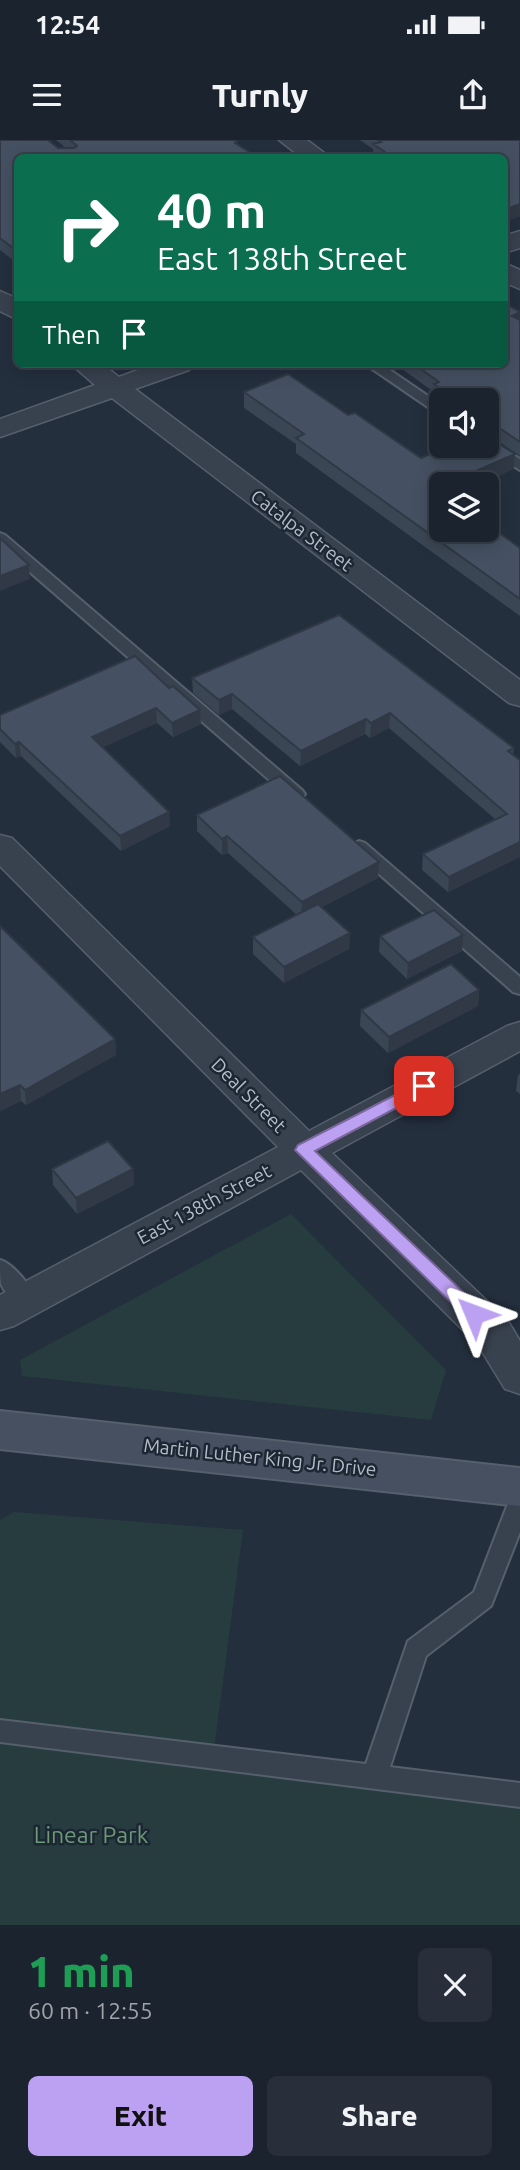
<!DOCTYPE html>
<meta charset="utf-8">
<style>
body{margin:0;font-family:Ubuntu,sans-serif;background:#282f3a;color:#f1f3f6;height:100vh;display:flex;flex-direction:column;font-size:26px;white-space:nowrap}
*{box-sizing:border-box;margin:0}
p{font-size:23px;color:#a0a4aa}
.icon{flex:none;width:38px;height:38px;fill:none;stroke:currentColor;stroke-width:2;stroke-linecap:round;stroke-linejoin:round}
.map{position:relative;height:1785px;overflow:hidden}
.sheet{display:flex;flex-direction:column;background:#1b232e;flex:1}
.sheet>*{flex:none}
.guide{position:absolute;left:14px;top:14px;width:494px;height:214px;border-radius:10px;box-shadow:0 4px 18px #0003,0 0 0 2px #39404a;background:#0b6e4f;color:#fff;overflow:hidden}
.buttons{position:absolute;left:429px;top:248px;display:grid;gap:14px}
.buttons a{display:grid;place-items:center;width:70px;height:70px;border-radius:10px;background:#1b232e;box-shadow:0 4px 18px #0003,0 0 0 2px #39404a;font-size:35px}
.pin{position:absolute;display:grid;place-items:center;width:60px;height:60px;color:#fff;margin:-30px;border-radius:14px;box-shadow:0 4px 10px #0006}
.me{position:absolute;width:77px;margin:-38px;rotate:314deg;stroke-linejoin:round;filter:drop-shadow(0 0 5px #0008)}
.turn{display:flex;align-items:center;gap:24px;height:147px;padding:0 28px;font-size:32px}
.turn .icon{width:91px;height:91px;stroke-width:2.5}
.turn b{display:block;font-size:49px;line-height:60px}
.then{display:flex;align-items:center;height:66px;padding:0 28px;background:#0003;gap:14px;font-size:26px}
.round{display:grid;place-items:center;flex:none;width:74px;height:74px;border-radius:10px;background:#282f3a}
.headline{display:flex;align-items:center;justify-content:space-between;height:119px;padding:0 28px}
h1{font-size:42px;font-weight:800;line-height:52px;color:#1e9e55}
.button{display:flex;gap:14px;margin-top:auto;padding:14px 28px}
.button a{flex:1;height:80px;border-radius:10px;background:#bca0f2;color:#111;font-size:28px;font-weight:800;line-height:80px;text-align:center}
.button a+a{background:#282f3a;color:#f1f3f6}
.status{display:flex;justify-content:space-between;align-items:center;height:49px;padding:0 35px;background:#1b232e;direction:ltr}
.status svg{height:19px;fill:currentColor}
header{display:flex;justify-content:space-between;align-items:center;height:91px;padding:0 28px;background:#1b232e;font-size:32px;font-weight:800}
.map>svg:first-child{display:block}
.green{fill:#263c3f}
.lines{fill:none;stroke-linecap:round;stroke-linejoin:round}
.service-casing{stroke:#565f6c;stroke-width:4}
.minor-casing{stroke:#565f6c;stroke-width:3}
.secondary-casing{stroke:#565f6c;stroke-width:4}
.service{fill:#38414e;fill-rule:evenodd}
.minor{fill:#38414e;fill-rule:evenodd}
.secondary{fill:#465061;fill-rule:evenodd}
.wall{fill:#3b4654}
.shaded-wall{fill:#303945}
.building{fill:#455162;stroke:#303945;stroke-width:2}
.route{fill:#bca0f2;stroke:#7a689d;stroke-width:2}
.labels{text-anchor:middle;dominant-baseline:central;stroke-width:5;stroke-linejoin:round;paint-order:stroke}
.street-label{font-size:19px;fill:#b4bcc9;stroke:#1d2633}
.near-park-label{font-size:23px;fill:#6b9a76;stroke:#1d2633}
</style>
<div class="status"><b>12:54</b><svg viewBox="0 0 49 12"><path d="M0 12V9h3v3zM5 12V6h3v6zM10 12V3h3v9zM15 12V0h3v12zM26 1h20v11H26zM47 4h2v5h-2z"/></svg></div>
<header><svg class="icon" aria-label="menu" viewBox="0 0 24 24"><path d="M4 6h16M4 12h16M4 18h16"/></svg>Turnly<svg class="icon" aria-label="share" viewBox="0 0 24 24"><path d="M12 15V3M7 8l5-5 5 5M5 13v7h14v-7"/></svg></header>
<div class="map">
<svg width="520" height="1785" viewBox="0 0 520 1785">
<rect width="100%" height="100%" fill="#242f3e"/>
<!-- green -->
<path class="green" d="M291 1074 446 1230 431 1280 22 1236 20 1220Z
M14 1372 243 1390 213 1617 520 1655V1785H0V1380Z"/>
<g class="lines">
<!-- service casing -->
<g class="service-casing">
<path id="service" d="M365 224H381L441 265V276Z
M486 299 520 319V330L481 306H486Z
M0 393 5 395 302 650 305 654 302 658H290L0 406Z
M359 701 365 703 520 837V854L513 852 353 711 350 707Z
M0 1120C14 1124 30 1146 37 1159L34 1165C20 1169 7 1157 1 1144 0 1138 0 1127 0 1120Z
M520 1351V1392L491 1466 426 1516 390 1627 520 1643V1667L0 1602V1580L366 1624 408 1501 474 1452 509 1361 512 1354Z"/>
</g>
<!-- minor casing -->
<g class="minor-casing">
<path id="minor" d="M279 0H307L331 18H302Z
M520 91V108L504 113V96Z
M504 123 520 130V149L504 142Z
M0 151 18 159V180L0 171Z
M71 224H102L119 237 154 224H193L189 230 135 249 520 540V566L509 563 112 258 0 297V279L95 245Z
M0 695 12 698 309 991 507 886 520 882V911L332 1013 508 1181 520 1201V1254L505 1249 478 1205 301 1030 14 1186 0 1190V1155L278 1007 0 726Z"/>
</g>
<!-- secondary casing -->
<g class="secondary-casing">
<path id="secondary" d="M0 1271 520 1328V1366L0 1309Z"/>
</g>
<!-- service -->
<use href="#service" class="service"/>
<!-- minor -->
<use href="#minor" class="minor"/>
<!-- secondary -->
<use href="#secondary" class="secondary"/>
</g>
<!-- wall -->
<path class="wall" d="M0 0 66 8 56 0H234L237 4 18 18V124L0 110Z
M360 0H520V76L504 82V18H375L373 16V9Z
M520 172 519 180H520V316L486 293V261H441V263L434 257V252L395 224H504Z
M244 252 348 275 421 318 515 314 514 329 441 345V390L520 408V476L296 313V304L244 268Z
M339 475 514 608 513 614 520 620V717L448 752 422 730 423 714 495 679 389 588 370 598 365 594 300 626 232 569 219 575 193 553 192 538Z
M135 516 201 584 173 597 157 583 102 607 169 672 170 686 121 711 21 616 16 618 0 602V575Z
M197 675 379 722 378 738 322 767 350 793 349 809 284 843 253 814V797L297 775 228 713 222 715 197 691Z
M0 786 115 899 116 915 26 965 21 961 0 971Z
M380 796 462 811 407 839 379 812Z
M479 850 478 866 388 913 360 886 361 870Z
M520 934V954L516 951 518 935Z
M52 1029H133L134 1045 77 1074 53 1045Z"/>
<!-- shaded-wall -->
<path class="shaded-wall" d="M520 64V76L504 82V70Z
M520 172 519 185 512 176Z
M515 314 514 329 479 345H444Z
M29 425 30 439 0 451V436Z
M232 554V569L219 575V560Z
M156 568 157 583 93 612 92 597Z
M200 570 201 584 173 597 172 583Z
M390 573 389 588 370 598 371 583Z
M366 579 365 594 300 626 301 611Z
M19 602 21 616 16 618 15 604Z
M169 672 170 686 121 711 120 696Z
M227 696 228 713 222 715V699Z
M520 702V717L448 752 449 737Z
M379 722 378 738 301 778 302 762Z
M350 793 349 809 284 843V827Z
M463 795 462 811 407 839 408 823Z
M479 850 478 866 388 913 389 897Z
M115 899 116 915 26 965 25 950Z
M20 945 21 961 0 971V954Z
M133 1029 134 1045 77 1074 76 1058Z"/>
<!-- building -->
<path class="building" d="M0 0H48L58 8H74L77 6 70 0H234L237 2 235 3 259 18H18V112L0 98Z
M378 0H520V64L504 70V18H394L373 4 381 2Z
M504 163 520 172 512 176 520 180V302L486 279V261H458L434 244 439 242 414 224H504Z
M288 234 348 275 355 273 421 318 448 306H486V296L515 314 444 345H441V346L438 347 441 349V390H486V383L520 408V459L296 298 304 294 244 252Z
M0 398 29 425 0 436Z
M339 475 514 608 508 611 520 620V702L449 737 423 714 507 674 390 573 371 583 366 579 301 611 232 554 219 560 192 538Z
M135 516 169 548 173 546 200 570 172 583 156 568 92 597 169 672 120 696 19 602 15 604 0 589V575Z
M280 636 379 722 302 762 227 696 222 699 197 675Z
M318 764 350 793 284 827 253 797Z
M434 770 463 795 408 823 380 796Z
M0 786 115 899 25 950 20 945 0 954Z
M451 824 479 850 389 897 361 870Z
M108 1001 133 1029 76 1058 52 1029Z"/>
<!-- route -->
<path class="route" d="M424 940 432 946 430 950 315 1011 481 1169 483 1174 481 1179H468L295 1010 298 1005Z"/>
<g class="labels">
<!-- street labels -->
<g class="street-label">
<text transform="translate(302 390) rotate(37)">Catalpa Street</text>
<text transform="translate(249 955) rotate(45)">Deal Street</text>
<text transform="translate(204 1064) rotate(-28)">East 138th Street</text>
<text transform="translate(260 1317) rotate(6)">Martin Luther King Jr. Drive</text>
</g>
<!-- near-park labels -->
<g class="near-park-label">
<text x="91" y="1694">Linear Park</text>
</g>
</g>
</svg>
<div class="buttons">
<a><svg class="icon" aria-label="sound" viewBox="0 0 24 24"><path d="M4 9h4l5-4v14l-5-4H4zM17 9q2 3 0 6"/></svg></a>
<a><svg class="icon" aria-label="layers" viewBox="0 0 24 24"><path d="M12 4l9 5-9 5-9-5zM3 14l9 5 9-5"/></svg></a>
</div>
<div class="pin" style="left:424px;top:946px;background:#d93025"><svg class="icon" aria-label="arrive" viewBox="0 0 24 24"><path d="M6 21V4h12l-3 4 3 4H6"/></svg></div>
<svg class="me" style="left:474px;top:1174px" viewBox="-20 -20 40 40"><path d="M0-17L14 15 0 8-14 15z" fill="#bca0f2" stroke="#fff" stroke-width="4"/></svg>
<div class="guide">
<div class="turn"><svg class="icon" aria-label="right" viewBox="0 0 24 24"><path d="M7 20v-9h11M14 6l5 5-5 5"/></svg><div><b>40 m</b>East 138th Street</div></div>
<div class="then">Then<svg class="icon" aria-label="arrive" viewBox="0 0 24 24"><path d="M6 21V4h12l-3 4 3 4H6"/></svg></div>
</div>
</div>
<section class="sheet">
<div class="headline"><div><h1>1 min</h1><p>60 m · 12:55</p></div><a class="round"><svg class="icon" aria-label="close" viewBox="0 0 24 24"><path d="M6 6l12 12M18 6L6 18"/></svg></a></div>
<div class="button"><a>Exit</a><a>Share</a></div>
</section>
